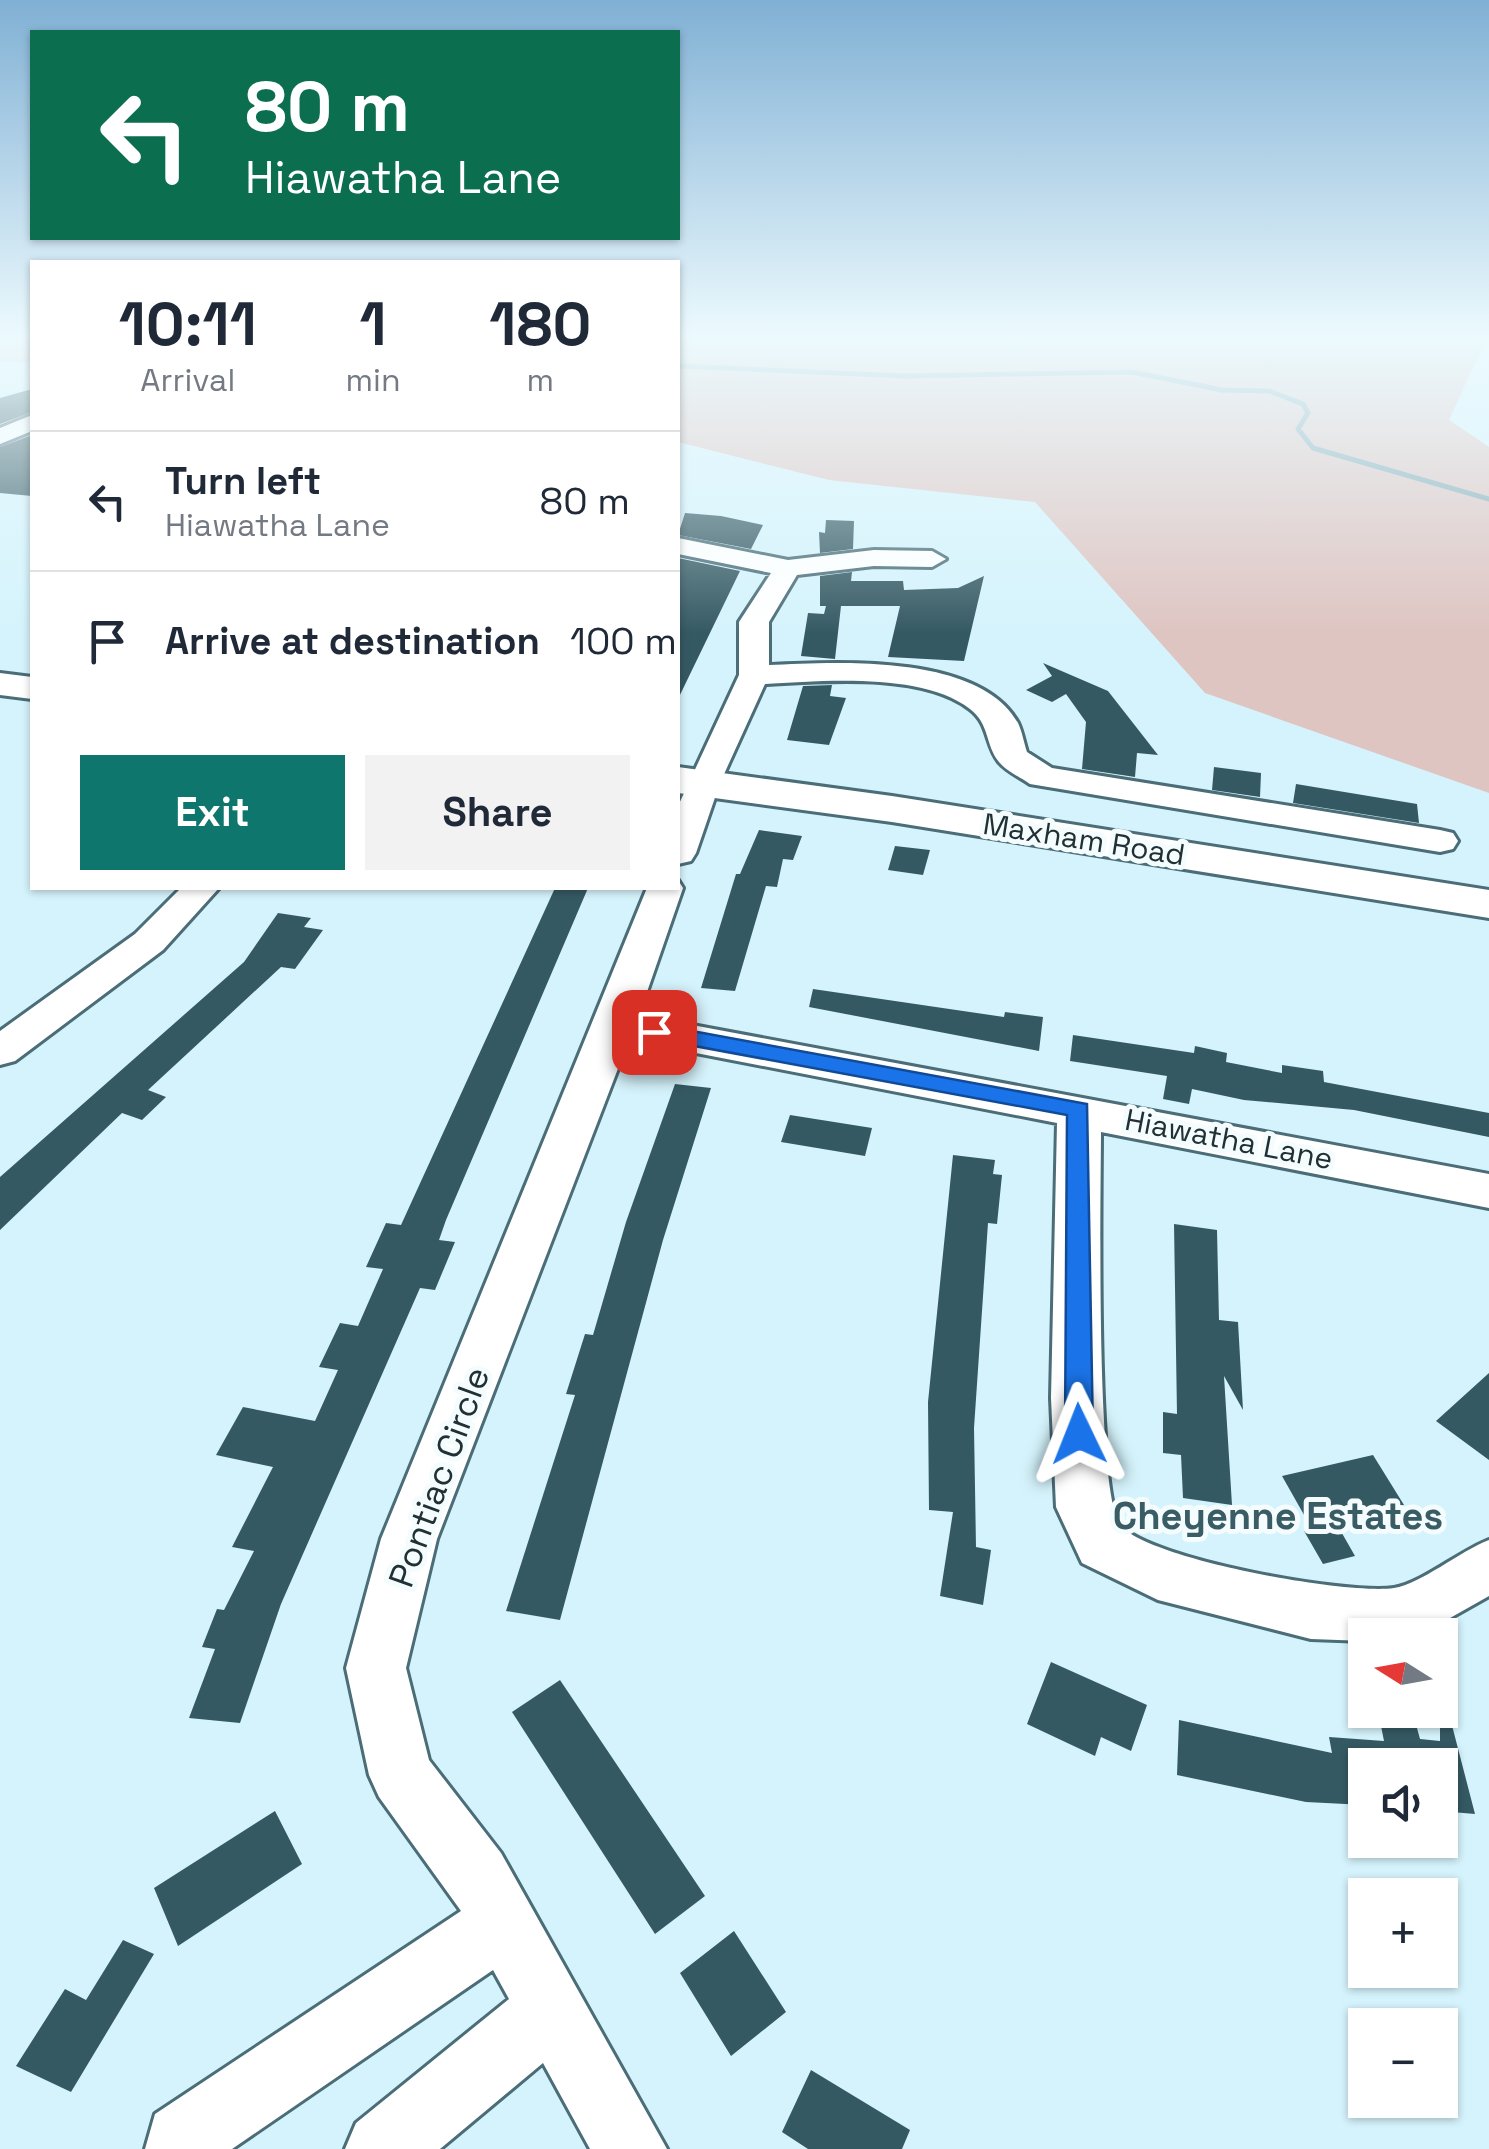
<!DOCTYPE html>
<meta charset="utf-8">
<style>
body{margin:0;font-family:"Space Grotesk",sans-serif;background:#f2f2f3;color:#1f2937;height:100vh;display:flex;flex-direction:column;font-size:38px;white-space:nowrap}
*{box-sizing:border-box;margin:0}
p{font-size:32px;color:#747a83}
.icon{flex:none;width:55px;height:55px;fill:none;stroke:currentColor;stroke-width:2;stroke-linecap:round;stroke-linejoin:round}
.map{position:relative;flex:1;overflow:hidden}
.panel{position:absolute;left:30px;top:260px;width:650px;height:630px;display:flex;flex-direction:column;background:#fff;border-radius:0px;box-shadow:0 2px 8px #0004}
.panel>*{flex:none}
.guide{position:absolute;left:30px;top:30px;width:650px;height:210px;border-radius:0px;box-shadow:0 2px 8px #0004;background:#0b6e4f;color:#fff;overflow:hidden}
.needle{width:65px;rotate:281deg}
.fabs{position:absolute;left:1348px;top:1618px;display:grid;gap:20px}
.fabs a{display:grid;place-items:center;width:110px;height:110px;border-radius:0px;background:#fff;box-shadow:0 2px 8px #0004;font-size:50px}
.pin{position:absolute;display:grid;place-items:center;width:85px;height:85px;color:#fff;margin:-42px;border-radius:20px;box-shadow:0 5px 15px #0006}
.me{position:absolute;width:110px;margin:-55px;rotate:358deg;stroke-linejoin:round;filter:drop-shadow(0 0 8px #0008)}
.turn{display:flex;align-items:center;gap:35px;height:210px;padding:0 50px;font-size:45px}
.turn .icon{width:130px;height:130px;stroke-width:2.5}
.turn b{display:block;font-size:70px;line-height:85px}
.eta{display:flex;justify-content:space-evenly;align-items:center;height:170px;text-align:center}
.eta b{font-size:60px;font-weight:600;line-height:70px}
.button{display:flex;gap:20px;margin-top:auto;padding:20px 50px}
.button a{flex:1;height:115px;border-radius:0px;background:#0f766e;color:#fff;font-size:40px;font-weight:600;line-height:115px;text-align:center}
.button a+a{background:#f2f2f3;color:#1f2937}
ul{padding:0;list-style:none}
li{display:flex;align-items:center;gap:30px;height:140px;padding:0 50px;border-top:2px solid #e0e1e3}
li div{flex:1}
li b{display:block;font-size:38px}
li em{font-style:normal}
.map>svg:first-child{display:block}
.green{fill:#dec5c2}
.lines{fill:none;stroke-linecap:round;stroke-linejoin:round}
.stream{stroke:#85abb6;stroke-width:5}
.building{fill:#355963}
.minor-casing{stroke:#4a6d77;stroke-width:6}
.major-casing{stroke:#4a6d77;stroke-width:6}
.minor{fill:#fff;fill-rule:evenodd}
.major{fill:#fff;fill-rule:evenodd}
.route{fill:#1a73e8;stroke:#114b97;stroke-width:2.5}
.labels{text-anchor:middle;dominant-baseline:central;stroke-width:10;stroke-linejoin:round;paint-order:stroke}
.street-label{font-size:30px;fill:#213034;stroke:#f4fcfe}
.near-street-label{font-size:35px;fill:#213034;stroke:#f4fcfe}
.near-neighbourhood-label{font-size:38px;font-weight:bold;fill:#395c65;stroke:#f4fcfe}
</style>
<div class="map">
<svg width="1489" height="2149" viewBox="0 0 1489 2149">
<rect width="100%" height="100%" fill="#d5f3fc"/>
<!-- green -->
<path class="green" d="M0 333H32V363L0 361Z
M678 333H1489L1449 420 1489 447V793L1205 693 1035 502 829 480 678 442Z"/>
<g class="lines">
<!-- stream -->
<path class="stream" d="M678 366 905 376 1132 372 1222 390 1269 391 1303 404 1308 413 1298 429 1313 448 1489 499"/>
</g>
<!-- building -->
<path class="building" d="M32 389V412L0 424V398Z
M32 435V496L0 493V447Z
M685 513 721 516 763 525 751 549 678 535Z
M826 520 854 521 853 549 820 553 819 532 825 533Z
M678 558 740 571 678 699Z
M852 572 851 581H903L904 590 958 588 984 576 964 661 888 657 900 606H841L835 659 801 656 808 613 824 614 826 606H820V576Z
M1043 663 1108 691 1158 755 1137 753 1135 777 1082 769 1086 722 1066 694 1052 702 1026 690 1052 676Z
M832 685 830 696 846 698 829 745 787 740 803 686Z
M1214 767 1261 773 1260 797 1212 790Z
M1296 784 1417 804 1419 823 1293 803Z
M759 830 802 836 793 860 783 859 777 887 766 886 735 991 701 988 736 874H740Z
M895 846 930 850 923 875 888 870Z
M555 888H588L446 1220 439 1240 455 1242 435 1290 420 1288 281 1604 240 1723 189 1718 215 1649 202 1647 217 1609 224 1610 254 1551 232 1547 273 1467 216 1455 243 1407 315 1421 338 1370 319 1367 340 1323 358 1326 383 1269 366 1267 386 1223 401 1225Z
M278 913 311 918 304 927 323 930 295 969 281 967 148 1090 166 1097 142 1120 122 1113 0 1230V1177L244 962Z
M813 989 1004 1017 1005 1012 1043 1017 1039 1051 809 1007Z
M1073 1035 1194 1053 1195 1046 1227 1053 1226 1062 1282 1073V1065L1323 1071 1324 1082 1489 1113V1137L1354 1110 1244 1100 1192 1089 1189 1104 1163 1099 1167 1076 1070 1061Z
M675 1084 711 1088 663 1240 560 1620 506 1611 575 1395 566 1394 585 1334 593 1335 626 1222Z
M790 1115 872 1128 865 1156 781 1142Z
M953 1155 995 1160 993 1174 1002 1175 997 1224 988 1223 974 1428 976 1547 991 1550 983 1605 940 1596 953 1512 929 1510 928 1402Z
M1174 1224 1217 1230 1219 1320 1238 1322 1243 1410 1224 1376 1232 1505 1183 1498 1181 1455 1163 1453V1412L1177 1414Z
M1489 1373V1460L1436 1421Z
M1373 1455 1404 1505 1335 1521 1355 1556 1323 1564 1304 1531 1312 1529 1282 1476Z
M1051 1662 1147 1705 1131 1751 1101 1737 1095 1756 1027 1724Z
M560 1680 705 1896 655 1934 512 1712Z
M1448 1710 1475 1814 1440 1811V1765H1365V1805L1306 1802 1177 1775 1179 1720 1332 1753 1329 1737 1384 1741 1381 1726 1417 1728 1420 1739 1440 1741V1711Z
M275 1811 302 1864 178 1946 154 1888Z
M734 1931 786 2012 731 2056 680 1973Z
M123 1940 154 1954 71 2092 16 2066 65 1989 86 2000Z
M811 2070 910 2130 902 2149H808L782 2132Z"/>
<g class="lines">
<!-- minor casing -->
<g class="minor-casing">
<path id="minor" d="M32 415V431L0 444V428Z
M678 538 788 560 874 550 932 551 946 559 932 567 874 566 797 575 769 622V665C836 662 979 653 1018 723 1022 731 1024 743 1027 752L1052 768 1440 830 1453 833 1458 841 1453 849 1440 852 1030 784C1020 777 1006 771 999 762 985 745 990 724 970 709 922 672 823 681 765 684L720 783 696 853 691 861 678 864V806L739 675V622L771 573 678 554Z
M678 880 683 888 639 1015 1489 1174V1208L1101 1132C1101 1190 1095 1497 1121 1526 1152 1560 1347 1595 1394 1588 1421 1584 1460 1551 1489 1540V1596L1420 1635H1365V1641L1311 1639 1158 1600 1082 1563 1056 1507 1051 1398 1057 1123 629 1040 437 1539 406 1668 429 1760 501 1853 667 2149H590L543 2063 440 2149H345L356 2123 509 1999 493 1970 232 2149H145L155 2114 461 1911 379 1797 369 1775 346 1668 381 1539 647 888H678Z
M181 888H219L163 950 15 1061 0 1065V1031L135 934Z"/>
</g>
<!-- major casing -->
<g class="major-casing">
<path id="major" d="M0 673 32 677V699L0 695Z
M678 767 892 796 1489 890V918L892 822 678 793Z"/>
</g>
<!-- minor -->
<use href="#minor" class="minor"/>
<!-- major -->
<use href="#major" class="major"/>
</g>
<!-- sky -->
<linearGradient id="sky" x2="0" y2="1"><stop stop-color="#80b0d4"/><stop offset="0.53" stop-color="#ecfafe"/><stop offset="1" stop-color="#ecfafe" stop-opacity="0"/></linearGradient>
<rect width="1489" height="634" fill="url(#sky)"/>
<!-- route -->
<path class="route" d="M654 1024 1087 1104 1093 1434 1089 1443H1069L1065 1434 1067 1115 646 1037 642 1032Z"/>
<g class="labels">
<!-- street labels -->
<g class="street-label">
<text transform="translate(1084 839) rotate(9)">Maxham Road</text>
<text transform="translate(1229 1139) rotate(11)">Hiawatha Lane</text>
</g>
<!-- near-street labels -->
<g class="near-street-label">
<text transform="translate(439 1477) rotate(-70)">Pontiac Circle</text>
</g>
<!-- near-neighbourhood labels -->
<g class="near-neighbourhood-label">
<text x="1278" y="1516">Cheyenne Estates</text>
</g>
</g>
</svg>
<div class="fabs">
<a><svg class="needle" viewBox="-14 -14 28 28"><path d="M0-13l5 13h-10z" fill="#e53935"/><path d="M0 13l5-13h-10z" fill="#747a83"/></svg></a>
<a><svg class="icon" aria-label="sound" viewBox="0 0 24 24"><path d="M4 9h4l5-4v14l-5-4H4zM17 9q2 3 0 6"/></svg></a>
<a>+</a>
<a>−</a>
</div>
<div class="pin" style="left:654px;top:1032px;background:#d93025"><svg class="icon" aria-label="arrive" viewBox="0 0 24 24"><path d="M6 21V4h12l-3 4 3 4H6"/></svg></div>
<svg class="me" style="left:1079px;top:1434px" viewBox="-20 -20 40 40"><path d="M0-17L14 15 0 8-14 15z" fill="#1a73e8" stroke="#fff" stroke-width="4"/></svg>
<div class="guide">
<div class="turn"><svg class="icon" aria-label="left" viewBox="0 0 24 24"><path d="M17 20v-9H6M10 6l-5 5 5 5"/></svg><div><b>80 m</b>Hiawatha Lane</div></div>
</div>
<section class="panel">
<div class="eta">
<div><b>10:11</b><p>Arrival</p></div>
<div><b>1</b><p>min</p></div>
<div><b>180</b><p>m</p></div>
</div>
<ul>
<li><svg class="icon" aria-label="left" viewBox="0 0 24 24"><path d="M17 20v-9H6M10 6l-5 5 5 5"/></svg><div><b>Turn left</b><p>Hiawatha Lane</p></div><em>80 m</em></li>
<li><svg class="icon" aria-label="arrive" viewBox="0 0 24 24"><path d="M6 21V4h12l-3 4 3 4H6"/></svg><div><b>Arrive at destination</b></div><em>100 m</em></li>
</ul>
<div class="button"><a>Exit</a><a>Share</a></div>
</section>
</div>
